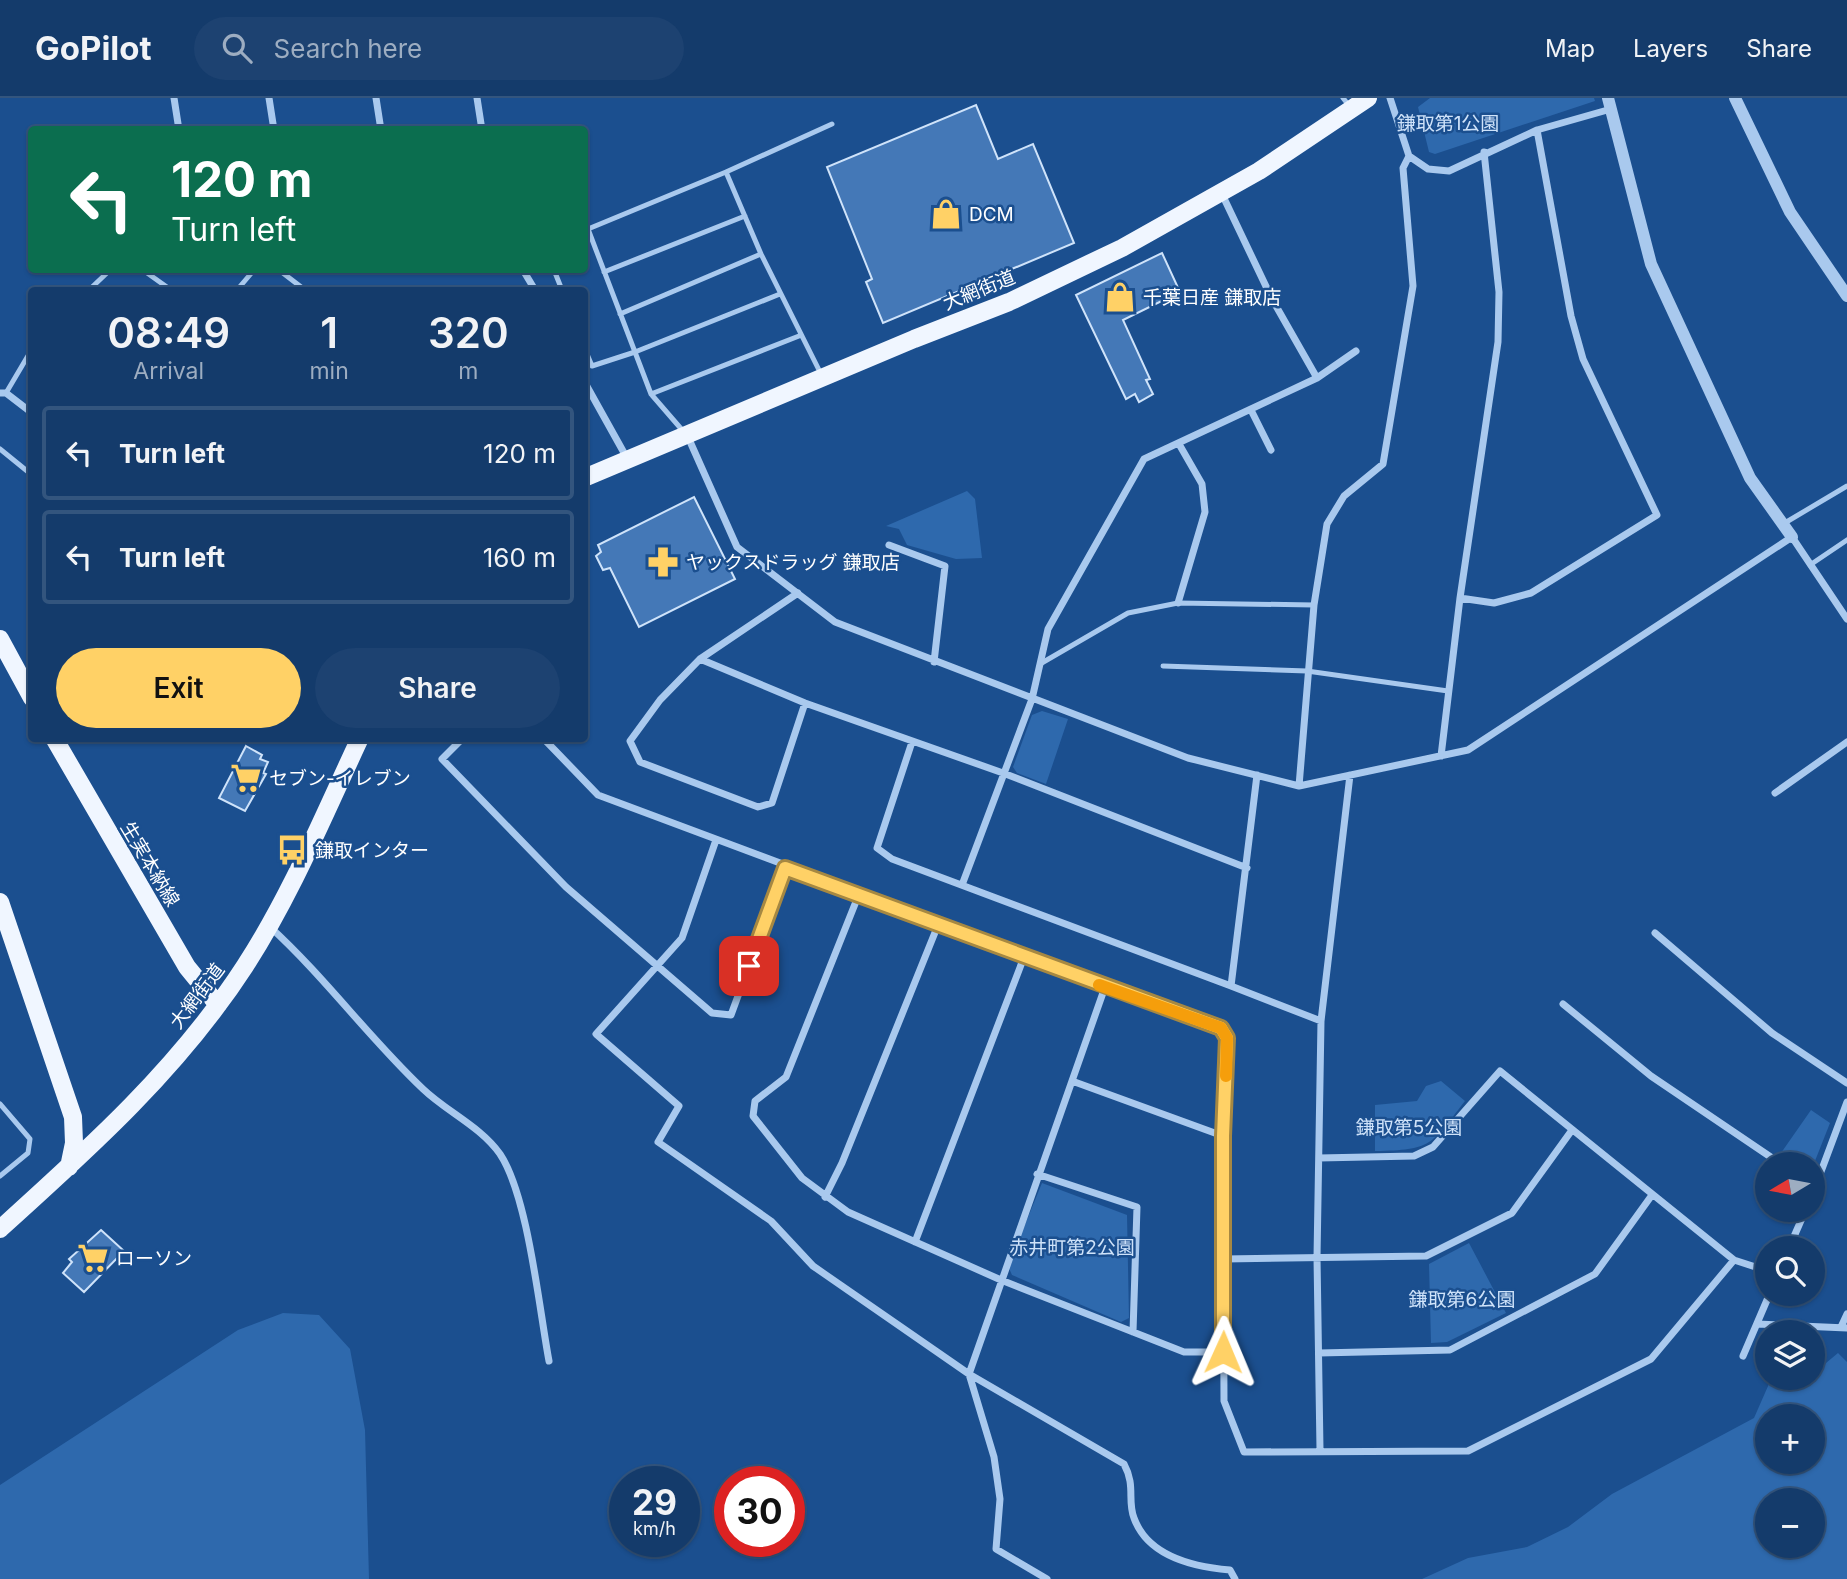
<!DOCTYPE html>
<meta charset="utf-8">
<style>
body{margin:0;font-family:Inter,"Noto Sans JP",sans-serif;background:#1d4271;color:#f1f3f6;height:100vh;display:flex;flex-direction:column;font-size:26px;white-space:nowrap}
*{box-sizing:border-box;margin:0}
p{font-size:23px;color:#9dadc1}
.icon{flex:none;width:38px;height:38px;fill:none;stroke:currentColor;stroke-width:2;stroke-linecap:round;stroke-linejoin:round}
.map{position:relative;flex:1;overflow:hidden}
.details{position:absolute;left:28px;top:189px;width:560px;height:455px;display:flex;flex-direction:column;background:#143b6b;border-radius:7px;box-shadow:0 2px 5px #0004,0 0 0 2px #33557e}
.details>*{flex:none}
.top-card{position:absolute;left:28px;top:28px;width:560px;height:147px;border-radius:7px;box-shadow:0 2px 5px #0004,0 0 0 2px #33557e;background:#0b6e4f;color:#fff;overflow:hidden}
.needle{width:46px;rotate:260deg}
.controls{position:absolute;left:1755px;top:1054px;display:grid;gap:14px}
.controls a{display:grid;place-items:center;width:70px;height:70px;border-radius:50%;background:#143b6b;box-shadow:0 2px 5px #0004,0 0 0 2px #33557e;font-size:35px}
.speed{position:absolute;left:609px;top:1368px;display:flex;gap:14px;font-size:35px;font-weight:700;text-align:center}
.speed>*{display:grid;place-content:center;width:91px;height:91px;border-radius:50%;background:#143b6b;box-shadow:0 2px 5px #0004,0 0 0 2px #33557e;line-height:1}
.speed small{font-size:18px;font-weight:400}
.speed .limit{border:10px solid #d22;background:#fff;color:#111}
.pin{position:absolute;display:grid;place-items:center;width:60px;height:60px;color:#fff;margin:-30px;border-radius:14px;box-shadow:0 4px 10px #0006}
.me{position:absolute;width:77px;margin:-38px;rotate:1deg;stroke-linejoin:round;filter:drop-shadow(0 0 5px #0008)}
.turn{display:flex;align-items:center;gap:24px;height:147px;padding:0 28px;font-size:32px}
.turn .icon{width:91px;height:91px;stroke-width:2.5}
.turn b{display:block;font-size:49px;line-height:60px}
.eta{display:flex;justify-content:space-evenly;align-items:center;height:119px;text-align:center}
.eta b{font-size:42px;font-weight:600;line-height:49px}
.button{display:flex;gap:14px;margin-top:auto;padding:14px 28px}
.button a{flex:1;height:80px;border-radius:42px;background:#ffd166;color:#111;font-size:28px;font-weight:600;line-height:80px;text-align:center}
.button a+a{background:#1d4271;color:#f1f3f6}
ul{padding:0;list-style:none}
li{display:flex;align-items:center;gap:21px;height:94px;margin:0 14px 10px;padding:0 14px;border:4px solid #33557e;border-radius:7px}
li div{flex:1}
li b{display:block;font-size:26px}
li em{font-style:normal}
header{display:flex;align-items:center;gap:42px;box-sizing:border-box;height:98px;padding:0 35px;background:#143b6b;border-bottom:2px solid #33557e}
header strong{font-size:33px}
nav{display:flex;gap:38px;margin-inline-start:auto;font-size:24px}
.search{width:490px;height:63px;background:#1d4271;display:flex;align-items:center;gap:18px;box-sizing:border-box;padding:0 24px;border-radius:38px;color:#9dadc1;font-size:26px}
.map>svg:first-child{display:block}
.green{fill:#2e69ad;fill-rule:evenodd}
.building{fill:#4478b7;stroke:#cfe3fa;stroke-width:2}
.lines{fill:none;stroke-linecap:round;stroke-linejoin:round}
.service{stroke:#a9c9ee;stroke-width:5}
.minor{stroke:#a9c9ee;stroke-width:7}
.tertiary{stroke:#a9c9ee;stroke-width:12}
.primary{stroke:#f0f6ff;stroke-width:18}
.route-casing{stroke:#a68842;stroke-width:18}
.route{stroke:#ffd166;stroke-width:12}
.slow{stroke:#f59e0b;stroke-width:12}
.labels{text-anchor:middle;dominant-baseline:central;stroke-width:5;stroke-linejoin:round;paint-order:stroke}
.park-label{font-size:19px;fill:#cfe3fa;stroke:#1b4f8f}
.poi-label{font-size:19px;fill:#fff;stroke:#1b4f8f;text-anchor:start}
.street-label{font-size:19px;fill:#fff;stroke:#1b4f8f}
</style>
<header>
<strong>GoPilot</strong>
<div class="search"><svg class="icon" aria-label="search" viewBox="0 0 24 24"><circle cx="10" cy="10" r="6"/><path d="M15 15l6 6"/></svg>Search here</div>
<nav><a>Map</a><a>Layers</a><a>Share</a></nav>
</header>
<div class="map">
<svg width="1847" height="1481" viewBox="0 0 1847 1481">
<rect width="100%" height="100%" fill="#1b4f8f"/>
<!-- green -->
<path class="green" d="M1430 0H1594L1595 3 1435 56 1429 54 1418 9Z
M967 393 975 401 982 460 956 461 907 447 899 431 886 428Z
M1042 613 1068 621 1046 686 1017 675 1013 669 1032 617Z
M1441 983 1465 1003C1430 1048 1432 1052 1375 1053V1007L1417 1003 1426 988Z
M1811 1012 1830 1025 1813 1068 1797 1066 1781 1055Z
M1042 1085 1127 1117 1129 1220 1121 1224 1012 1177 1008 1168Z
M1469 1145 1506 1215 1447 1244 1431 1245 1429 1166Z
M283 1215 319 1217 350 1251 365 1332 369 1481H0V1387L238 1232Z
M1838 1255 1847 1264V1481H1422L1468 1460 1527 1449 1568 1429 1612 1396 1754 1320 1772 1279H1813V1264L1820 1270ZM1768 1318H1813V1363H1768ZM1768 1402H1813V1447H1768Z"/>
<!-- building -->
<path class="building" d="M976 7 998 61 1033 46 1074 145 883 225 866 184 872 181 827 69Z
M1162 155 1180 194 1123 222 1150 281 1146 282 1153 296 1139 304 1135 296 1126 301 1076 197Z
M694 399 735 481 639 529 610 470 603 472 596 458 601 454 598 447Z
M246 648 262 657 260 661 268 664 263 675 266 676 245 713 219 700Z
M101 1132 124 1153 84 1194 63 1175 72 1164 69 1161Z"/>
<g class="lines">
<!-- service -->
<path class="service" d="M1343 0 1351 10
M726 74 832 26
M143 172 171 192
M279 172 305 192
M554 172 562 192
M604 174 745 118
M89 192 110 172
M237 192 254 172
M620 216 761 156
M584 249 592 268 635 254 780 196
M6 295 32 251
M651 296 799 238
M683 333 651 296 588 131 726 74 761 156 821 276
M0 351 32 377
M1783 426 1847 388
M1810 467 1847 442
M1040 566 1128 515 1178 505 1314 507
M1163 568 1307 573 1448 593
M0 1006 30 1041 28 1055 0 1078"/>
<!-- minor -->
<path class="minor" d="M174 0 179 32
M269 0 274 32
M376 0 381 32
M477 0 482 32
M1390 0 1409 58 1428 71 1449 73 1537 32 1611 11
M1221 94 1272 201 1317 280
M523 172 535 192
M584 283 628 362
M0 295H6L32 315
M1251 312 1271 352
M688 339 737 449 835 524 1188 660 1299 688 1468 652 1792 439 1847 521
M889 447 945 468 934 564
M798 495 700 561 660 602 630 643 640 664 758 709 772 705 805 605
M1460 500 1494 505 1531 495 1657 417 1583 261 1571 218 1537 32
M1178 505 1205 414 1202 386 1179 346
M700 561 805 605 1003 675 1247 770
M463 640 442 661 566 789 712 915 731 917 785 770
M543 640 598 697 1221 930 1227 940 1223 1038 1224 1303 1244 1354 1468 1353 1651 1261 1734 1162
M912 644 877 750 892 761 1231 888 1257 677
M1441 658 1460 500 1498 244 1499 194 1484 54
M1299 688 1314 507 1327 426 1344 398 1383 366 1413 188 1403 70 1409 58
M1775 695 1847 644
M716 742 682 840 596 936 679 1008 658 1044 771 1123 813 1168 969 1276 1124 1366C1136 1388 1127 1402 1134 1420 1148 1459 1194 1469 1230 1472L1235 1481
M962 787 1032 601 1048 531 1144 361 1317 280 1356 253
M859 796 786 979 755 1003 753 1018 802 1080 848 1114 1001 1182 1184 1254H1223
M269 828C325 879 369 940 423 991 447 1014 480 1028 500 1056 528 1098 539 1210 549 1263
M1655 835 1772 935 1847 985
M1231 888 1321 923
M1563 906 1651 978 1781 1066
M1072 983 1223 1038
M1319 1060 1414 1058 1433 1049 1500 973 1734 1162 1768 1173
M1037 1076 1137 1109 1133 1234
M1813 1095 1847 1004
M825 1099 842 1065 938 827
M915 1144 1024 859
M1789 1150 1806 1111
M1224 1161 1426 1158 1512 1115 1572 1032
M1757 1226 1847 1230
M1841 1229 1847 1216
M1319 1255 1450 1252 1595 1176 1652 1097
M1743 1258 1770 1195
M1320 1351 1317 1159 1321 923 1350 677
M1047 1481 996 1451 1000 1401 994 1359 969 1276 1105 889"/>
<!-- tertiary -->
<path class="tertiary" d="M1608 0 1651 166 1750 380 1792 439
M1735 0 1790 114 1847 198"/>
<!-- primary -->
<path class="primary" d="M584 380 914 241 1009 204 1122 150 1259 73 1368 0
M0 541 32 600
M54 640 187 869 218 907
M0 804 73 1019 74 1045 69 1069
M0 1131C90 1050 179 970 245 868 291 797 324 717 360 640"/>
</g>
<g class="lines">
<!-- route casing -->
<g class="route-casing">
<path id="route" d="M749 868 785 770 1221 930 1227 940 1223 1038V1254"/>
</g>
<!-- route -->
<use href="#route" class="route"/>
<!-- slow -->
<path class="slow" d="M1099 887 1221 930 1227 940 1226 978"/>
</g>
<!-- icons -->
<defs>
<g id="shop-bare" transform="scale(2.415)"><path d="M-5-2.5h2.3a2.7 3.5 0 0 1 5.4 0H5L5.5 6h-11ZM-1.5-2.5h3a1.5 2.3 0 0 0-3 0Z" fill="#ffd166" stroke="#1b4f8f" stroke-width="2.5" paint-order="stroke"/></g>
<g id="pharmacy-bare" transform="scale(2.415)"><path d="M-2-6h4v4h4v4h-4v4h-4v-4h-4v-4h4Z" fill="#ffd166" stroke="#1b4f8f" stroke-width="2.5" paint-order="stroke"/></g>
<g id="supermarket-bare" transform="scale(2.415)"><path d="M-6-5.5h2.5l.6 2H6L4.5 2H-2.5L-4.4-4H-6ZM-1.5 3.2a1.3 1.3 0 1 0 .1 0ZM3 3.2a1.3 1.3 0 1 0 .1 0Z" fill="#ffd166" stroke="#1b4f8f" stroke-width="2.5" paint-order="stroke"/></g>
<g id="bus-bare" transform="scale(2.415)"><path d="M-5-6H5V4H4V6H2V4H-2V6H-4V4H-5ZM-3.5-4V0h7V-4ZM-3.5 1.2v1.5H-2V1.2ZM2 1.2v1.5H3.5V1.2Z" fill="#ffd166" stroke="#1b4f8f" stroke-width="2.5" paint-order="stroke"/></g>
</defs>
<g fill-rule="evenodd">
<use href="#shop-bare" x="946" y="116"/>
<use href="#shop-bare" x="1120" y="199"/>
<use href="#pharmacy-bare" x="663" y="464"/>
<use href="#supermarket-bare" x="246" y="680"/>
<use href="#bus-bare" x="292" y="752"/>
<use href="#supermarket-bare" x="93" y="1160"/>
</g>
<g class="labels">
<!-- park labels -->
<g class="park-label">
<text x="1448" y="25">鎌取第1公園</text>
<text x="1409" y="1029">鎌取第5公園</text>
<text x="1072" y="1149">赤井町第2公園</text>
<text x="1462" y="1201">鎌取第6公園</text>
</g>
<!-- poi labels -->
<g class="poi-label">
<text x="969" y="116">DCM</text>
<text x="1143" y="199">千葉日産 鎌取店</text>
<text x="686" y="464">ヤックスドラッグ 鎌取店</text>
<text x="269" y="680">セブン-イレブン</text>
<text x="315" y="752">鎌取インター</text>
<text x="116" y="1160">ローソン</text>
</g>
<!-- street labels -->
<g class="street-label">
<text transform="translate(979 192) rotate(-22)">大網街道</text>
<text transform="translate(150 766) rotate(59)">生実本納線</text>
<text transform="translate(197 898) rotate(-53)">大網街道</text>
</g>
</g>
</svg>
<div class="controls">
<a><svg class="needle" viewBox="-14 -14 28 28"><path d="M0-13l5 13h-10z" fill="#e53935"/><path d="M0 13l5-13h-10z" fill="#9dadc1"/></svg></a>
<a><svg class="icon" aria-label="search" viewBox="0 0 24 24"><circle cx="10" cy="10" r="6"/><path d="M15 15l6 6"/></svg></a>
<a><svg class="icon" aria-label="layers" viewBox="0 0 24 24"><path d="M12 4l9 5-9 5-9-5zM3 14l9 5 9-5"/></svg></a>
<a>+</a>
<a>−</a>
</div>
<div class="speed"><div>29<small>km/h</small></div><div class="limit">30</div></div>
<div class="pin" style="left:749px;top:868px;background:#d93025"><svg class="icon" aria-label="arrive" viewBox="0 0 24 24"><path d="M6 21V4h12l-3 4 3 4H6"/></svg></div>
<svg class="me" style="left:1223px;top:1254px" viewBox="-20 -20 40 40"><path d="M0-17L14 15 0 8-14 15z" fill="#ffd166" stroke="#fff" stroke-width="4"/></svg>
<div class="top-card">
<div class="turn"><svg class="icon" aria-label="left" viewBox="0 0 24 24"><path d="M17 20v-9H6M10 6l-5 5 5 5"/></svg><div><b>120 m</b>Turn left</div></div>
</div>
<section class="details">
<div class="eta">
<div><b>08:49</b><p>Arrival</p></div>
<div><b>1</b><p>min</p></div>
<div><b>320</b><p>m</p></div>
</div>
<ul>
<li><svg class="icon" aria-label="left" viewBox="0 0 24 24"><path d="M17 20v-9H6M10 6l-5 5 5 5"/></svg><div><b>Turn left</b></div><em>120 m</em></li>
<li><svg class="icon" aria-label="left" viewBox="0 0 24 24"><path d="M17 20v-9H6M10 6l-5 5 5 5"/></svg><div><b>Turn left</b></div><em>160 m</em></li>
</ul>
<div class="button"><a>Exit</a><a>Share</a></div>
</section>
</div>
